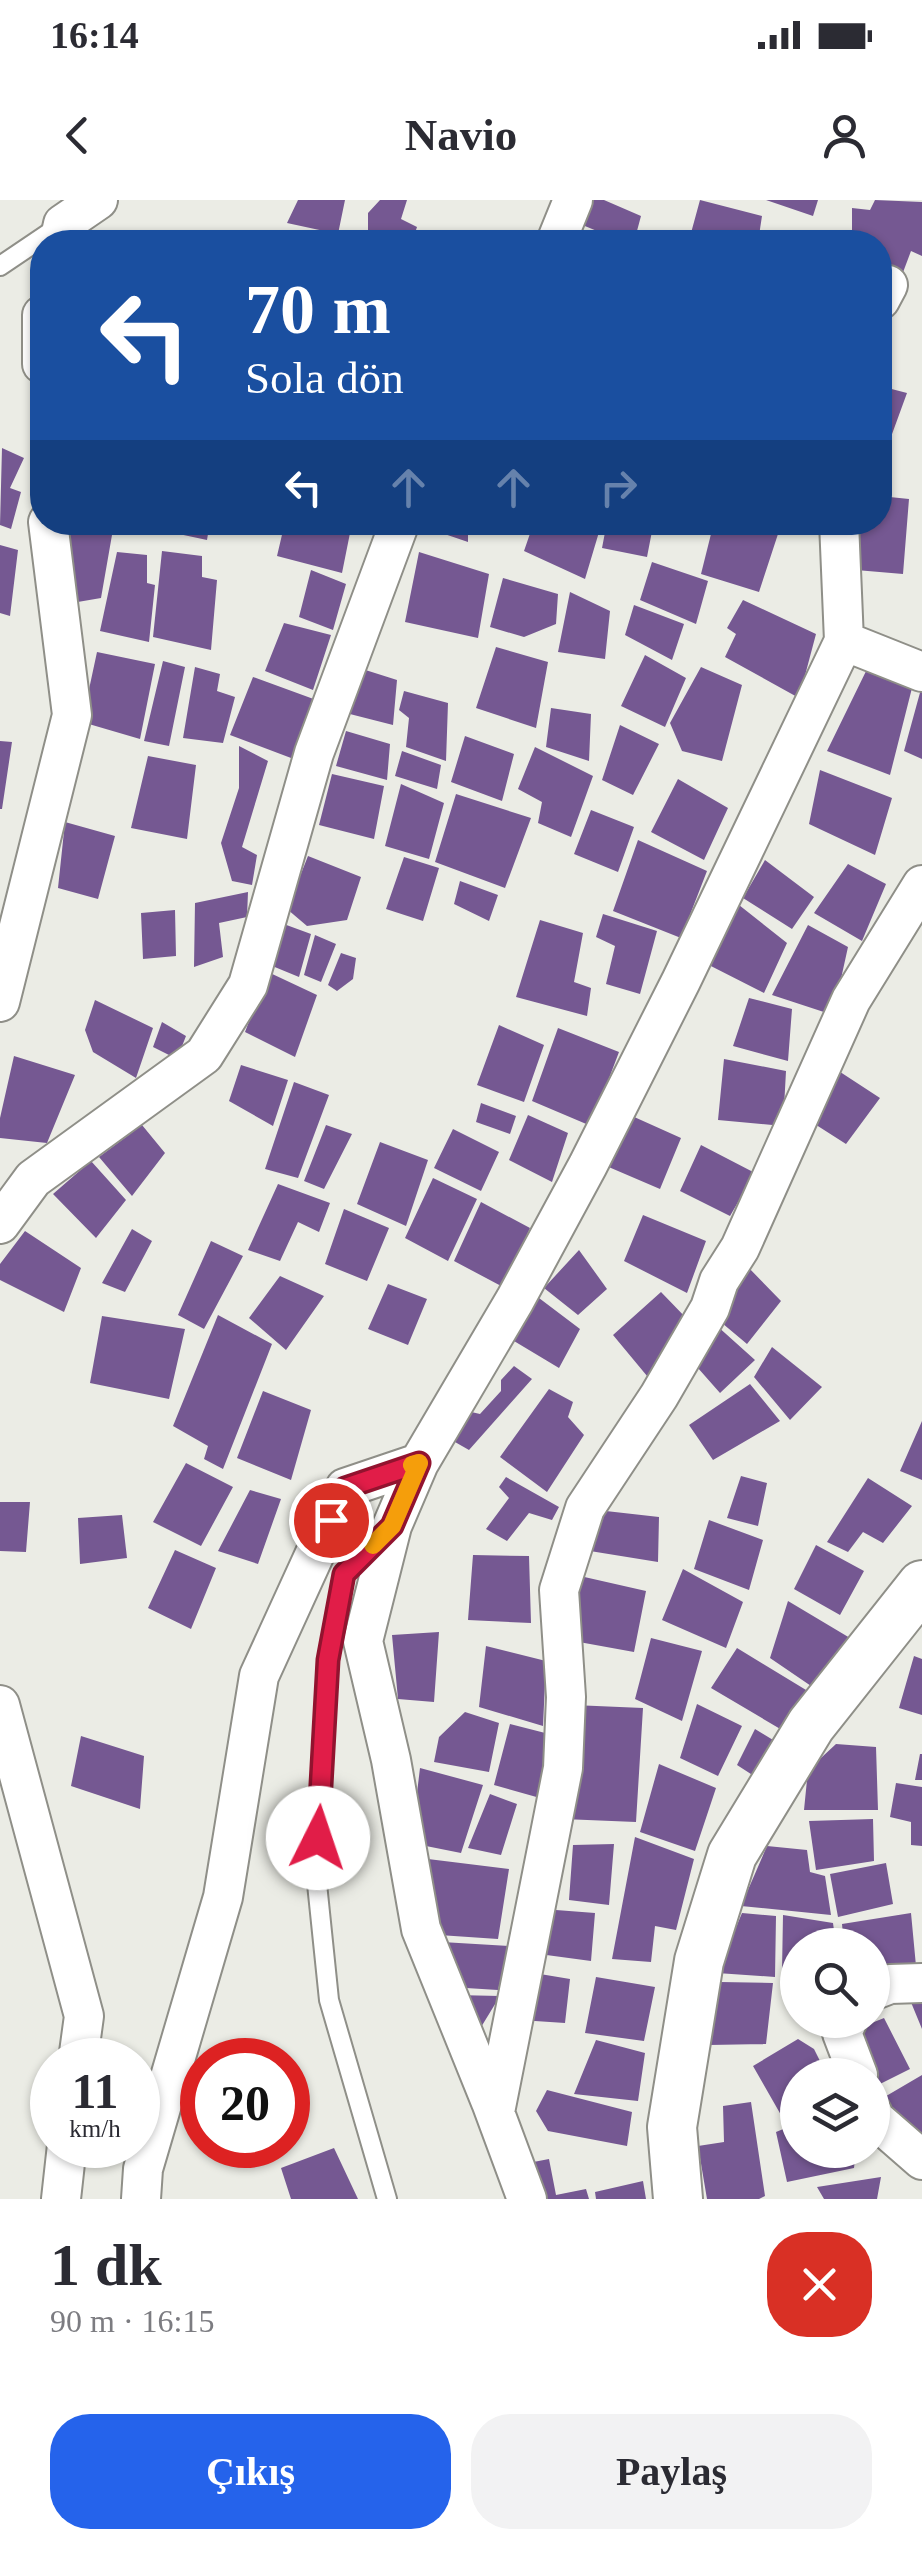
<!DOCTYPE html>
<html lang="tr">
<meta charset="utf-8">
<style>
body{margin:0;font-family:"Times New Roman",serif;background:#f2f2f3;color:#2b2b33;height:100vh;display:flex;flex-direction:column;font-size:38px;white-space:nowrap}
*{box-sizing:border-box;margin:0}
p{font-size:32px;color:#7c7c81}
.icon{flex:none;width:55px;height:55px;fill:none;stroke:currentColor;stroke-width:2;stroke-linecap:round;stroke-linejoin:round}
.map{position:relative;height:1999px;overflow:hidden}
.sheet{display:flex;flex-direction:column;background:#fff;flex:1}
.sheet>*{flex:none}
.banner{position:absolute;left:30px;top:30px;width:862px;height:305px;border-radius:40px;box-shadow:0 2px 8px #0004;background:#1a4fa0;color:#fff;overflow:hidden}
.controls{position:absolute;left:780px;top:1728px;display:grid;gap:20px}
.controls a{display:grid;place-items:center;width:110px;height:110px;border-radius:50%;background:#fff;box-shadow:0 2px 8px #0004;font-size:50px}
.speed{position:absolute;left:30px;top:1838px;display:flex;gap:20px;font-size:50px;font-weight:700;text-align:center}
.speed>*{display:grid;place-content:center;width:130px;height:130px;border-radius:50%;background:#fff;box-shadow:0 2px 8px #0004;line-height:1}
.speed small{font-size:25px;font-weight:400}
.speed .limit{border:15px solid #d22;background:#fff;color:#111}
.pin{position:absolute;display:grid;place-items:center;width:85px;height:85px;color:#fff;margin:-42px;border:5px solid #fff;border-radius:50%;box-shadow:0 2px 10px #0007}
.me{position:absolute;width:110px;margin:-55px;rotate:4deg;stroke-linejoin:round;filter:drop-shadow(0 0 8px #0008)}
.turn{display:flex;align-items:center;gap:35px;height:210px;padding:0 50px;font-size:45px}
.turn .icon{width:130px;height:130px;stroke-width:2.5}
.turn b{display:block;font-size:70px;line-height:85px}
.lanes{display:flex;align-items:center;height:95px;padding:0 50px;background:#0003;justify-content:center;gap:50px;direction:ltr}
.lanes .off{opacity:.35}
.round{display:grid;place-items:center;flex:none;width:105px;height:105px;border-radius:40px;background:#f2f2f3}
.head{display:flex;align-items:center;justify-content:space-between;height:170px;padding:0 50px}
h1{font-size:60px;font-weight:700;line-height:75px}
.primary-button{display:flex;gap:20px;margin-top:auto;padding:20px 50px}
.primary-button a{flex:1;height:115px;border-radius:40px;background:#2563eb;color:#fff;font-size:40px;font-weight:700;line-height:115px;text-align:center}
.primary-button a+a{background:#f2f2f3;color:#2b2b33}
.status{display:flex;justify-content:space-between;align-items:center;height:70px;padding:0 50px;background:#fff;direction:ltr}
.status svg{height:28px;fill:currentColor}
header{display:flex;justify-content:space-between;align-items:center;height:130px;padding:0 50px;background:#fff;font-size:45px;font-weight:700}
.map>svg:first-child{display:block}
.building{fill:#755892}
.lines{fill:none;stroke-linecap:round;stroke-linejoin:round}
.service-casing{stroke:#8f8f88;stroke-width:22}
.minor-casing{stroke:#8f8f88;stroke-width:42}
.tertiary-casing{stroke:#8f8f88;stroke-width:52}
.service{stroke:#fff;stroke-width:18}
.minor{stroke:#fff;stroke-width:38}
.tertiary{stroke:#fff;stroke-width:48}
.route-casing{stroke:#92132f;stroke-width:25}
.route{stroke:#e11d48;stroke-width:18}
.slow{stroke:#f59e0b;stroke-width:18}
</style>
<div class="status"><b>16:14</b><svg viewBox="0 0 49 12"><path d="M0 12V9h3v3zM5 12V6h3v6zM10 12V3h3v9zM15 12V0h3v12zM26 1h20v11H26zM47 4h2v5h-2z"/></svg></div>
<header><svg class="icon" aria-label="back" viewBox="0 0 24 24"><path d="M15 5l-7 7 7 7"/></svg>Navio<svg class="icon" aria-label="person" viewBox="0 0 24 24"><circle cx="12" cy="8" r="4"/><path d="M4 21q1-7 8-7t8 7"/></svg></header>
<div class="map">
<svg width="922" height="1999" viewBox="0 0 922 1999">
<rect width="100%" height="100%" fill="#ebece5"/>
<!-- building -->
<path class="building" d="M298 0H345L338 34 287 23Z
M380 0H407L401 19 417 27 412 42H368V13Z
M585 0H604L641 16 634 42H624L575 22Z
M700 0 762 16 758 42H693L691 33Z
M766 0H818L813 16Z
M875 0 922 2V56L911 51 899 83 880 76V42H852V8L870 10Z
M880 186 907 193 880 267Z
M2 248 24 258 10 288 21 292 11 329 0 325Z
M880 296 909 299 903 374 856 370 852 322H880Z
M162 322H210L207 340 160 330Z
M285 322H335L351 328 342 373 277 356Z
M426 322H468V342L424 327Z
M534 322H602L585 379 524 351Z
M607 322 653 326 647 357 602 348Z
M714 322H735L778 334 759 392 701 374Z
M58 334 112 335 101 398 66 404Z
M0 345 18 350 10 416 0 413Z
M162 351 202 356V377L217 380 211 450 153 437Z
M117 352 147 355V383L155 385 149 442 100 431Z
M419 352 489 374 478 438 405 422Z
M652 362 708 381 696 424 640 400Z
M311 370 346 384 333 430 299 417Z
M503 378 558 394 556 424 524 437 490 427Z
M570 392 610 411 605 459 558 452Z
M743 400 816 434 799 498 725 457 736 434 727 428Z
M634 405 684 424 672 460 625 435Z
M284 423 331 435 313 490 265 471Z
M496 447 548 462 536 528 476 508Z
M97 452 155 464 140 539 82 522Z
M645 455 686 478 665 527 621 506Z
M163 461 185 467 169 546 144 541Z
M870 463 912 488 890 575 827 551Z
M195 467 220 474 217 491 235 497 223 543 183 538Z
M356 467 397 480 393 525 342 512Z
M701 467 742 485 722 561 682 551 670 523Z
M253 477 319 501 299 561 230 535Z
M921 489H922V559L904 551Z
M404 491 448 503 446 561 406 547 409 518 399 510Z
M551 508 591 514 589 561 546 547Z
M620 525 659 544 633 595 602 580Z
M346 531 390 544 387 580 336 566Z
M465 536 514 554 502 601 451 582Z
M0 541 12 542 2 609H0Z
M239 546 268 561 242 647 257 655 252 685 232 681 221 643 239 588Z
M535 547 593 576 571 637 538 623 542 602 518 589Z
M402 551 441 565 437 589 395 576Z
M148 556 196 565 187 639 131 628Z
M820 570 892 598 875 655 809 624Z
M332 574 384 586 374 639 319 625Z
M678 579 728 608 704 660 651 632Z
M401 584 444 603 429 659 385 646Z
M456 594 531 618 505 688 435 662Z
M591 610 634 627 618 672 574 654Z
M65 622 115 636 98 699 58 688Z
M638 640 707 671 681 738 613 711Z
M308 656 361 677 347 720 307 726 287 709Z
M404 657 439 668 423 721 386 709Z
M765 660 814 697 792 729 743 698Z
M848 664 886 684 862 741 814 713Z
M460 681 498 695 489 721 454 704Z
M248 692 247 717 219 723 223 757 194 767 195 703Z
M739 705 787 743 764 793 703 762Z
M175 710 176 756 143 759 141 713Z
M603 714 657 731 640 794 606 784 615 746 596 737Z
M540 720 583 733 574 782 591 788 587 816 516 797Z
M281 723 311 734 299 777 265 763Z
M808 725 848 747 833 815 772 795Z
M315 735 336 744 321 782 304 775Z
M341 753 356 758 353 779 337 791 328 785Z
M268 772 317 795 295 857 245 832Z
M749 798 792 809 788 861 733 846Z
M95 800 153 828 136 878 93 852 85 830Z
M162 822 186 836 177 859 153 847Z
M499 825 544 845 524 902 477 885Z
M558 828 619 852 591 926 532 901Z
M14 856 75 875 47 943 0 938V918Z
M724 859 786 871 783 926 718 920Z
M241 865 288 880 273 926 229 901Z
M831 866 880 898 846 944 810 921Z
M294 882 329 895 298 978 265 969Z
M481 903 516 916 510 934 476 922Z
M528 915 568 933 552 982 509 960Z
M632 916 681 938 660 989 604 965Z
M142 925 165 953 132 996 99 957Z
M326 925 352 934 324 989 304 981Z
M453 929 499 952 481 991 434 968Z
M380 942 428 960 406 1026 357 1004Z
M701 945 755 973 730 1016 680 991Z
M91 961 126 1000 96 1038 53 994Z
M433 978 477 999 448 1061 405 1038Z
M278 984 330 1003 319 1032 298 1022 280 1061 248 1050Z
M481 1002 530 1028 503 1087 454 1061Z
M344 1009 389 1028 367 1081 325 1064Z
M643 1015 706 1041 687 1093 624 1061Z
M132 1029 152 1041 125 1092 102 1083Z
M25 1031 81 1068 64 1112 0 1080V1064Z
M211 1041 243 1056 204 1129 178 1115Z
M579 1050 607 1089 578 1115 544 1088Z
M747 1066 781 1101 747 1144 716 1118Z
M280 1076 324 1096 286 1150 249 1118Z
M388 1084 427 1099 408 1145 368 1129Z
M661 1092 690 1122 657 1188 613 1135Z
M539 1098 580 1129 559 1168 514 1141Z
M218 1115 272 1144 223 1269 204 1259 208 1246 173 1226Z
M102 1116 185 1129 169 1199 90 1183Z
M716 1125 755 1160 720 1193 690 1159Z
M772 1147 822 1187 790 1220 754 1177Z
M514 1166 532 1179 469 1250 448 1238 467 1211 480 1214 501 1191V1180Z
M750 1184 780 1221 713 1260 689 1225Z
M549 1189 573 1202 568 1217 584 1235 547 1292 500 1257Z
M263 1191 311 1210 291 1280 237 1258Z
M922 1221V1280L900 1271Z
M186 1263 233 1287 201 1346 153 1322Z
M741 1276 767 1283 758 1326 727 1318Z
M506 1277 559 1307 552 1320 529 1313 507 1341 486 1329 509 1298 499 1287Z
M868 1278 912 1306 883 1343 863 1332 848 1352 827 1342Z
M250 1290 281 1299 258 1364 218 1351Z
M0 1302H30L26 1352 0 1351Z
M597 1310 659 1317 658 1362 590 1351Z
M122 1315 127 1358 80 1364 78 1318Z
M709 1320 763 1340 749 1390 694 1369Z
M816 1345 864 1371 840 1415 794 1389Z
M175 1350 216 1368 191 1429 148 1408Z
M473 1355 529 1356 531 1423 468 1420Z
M683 1369 743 1402 726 1448 662 1420Z
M580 1376 646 1391 634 1452 568 1440Z
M788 1401 850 1438 814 1488 770 1458Z
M439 1432 434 1502 398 1499 392 1435Z
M651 1438 702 1451 682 1521 635 1499Z
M486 1446 546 1461 543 1526 479 1507Z
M737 1448 811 1493 782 1530 711 1488Z
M914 1456 922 1459V1515L899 1508Z
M697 1504 742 1526 718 1576 680 1558Z
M573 1505 643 1508 636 1622 563 1619Z
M465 1512 499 1523 489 1572 434 1562 439 1537Z
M510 1524 553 1535 540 1598 494 1585Z
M755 1529 778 1543 754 1576 737 1565Z
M81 1536 144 1556 140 1609 71 1586Z
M836 1544 876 1547 878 1610H804L808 1570Z
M920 1554H922V1580H915Z
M659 1564 716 1588 695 1651 640 1632Z
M420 1568 483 1585 461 1653 411 1643Z
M896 1583 922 1587V1646L911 1645V1622L890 1617Z
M490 1594 517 1604 501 1655 468 1648Z
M873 1619 874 1661 816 1670 809 1621Z
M635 1637 694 1659 676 1730 655 1726 651 1762 612 1759Z
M614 1644 609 1705 569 1700 573 1645Z
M767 1646 807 1650 810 1672 825 1676 831 1715 741 1706Z
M428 1659 509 1669 498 1739 439 1735Z
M886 1663 893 1704 838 1717 830 1674Z
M543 1709 595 1713 591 1761 539 1754Z
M742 1713 776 1716 775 1777 717 1773Z
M911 1713 916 1766 872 1774V1745H844L842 1724Z
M783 1715 833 1723 836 1745H798V1771H782Z
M442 1742 509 1746 498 1790 450 1787Z
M528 1772 570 1779 565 1823 520 1820Z
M596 1777 655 1787 644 1841 585 1833Z
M720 1782 773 1783 766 1844 709 1845Z
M922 1794V1829L908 1795Z
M455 1795 500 1796 475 1837Z
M884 1818 910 1869 872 1888V1875L847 1833Z
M798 1839 814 1849 827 1875H798V1916L785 1922 753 1866Z
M596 1840 645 1853 638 1901 574 1894Z
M922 1875V1949L876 1902Z
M547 1890 632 1912 627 1946 548 1931 536 1911Z
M751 1902 765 1996 759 1999H707L698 1946 724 1942 723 1906Z
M798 1923V1950H856L854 1968 787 1982 776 1932Z
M334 1948 358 1999H291L281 1968Z
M549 1959 556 1995 586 1989 589 1999H535L523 1964Z
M881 1977 877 1999H824L817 1987Z
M643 1981 646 1999H596L595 1992Z"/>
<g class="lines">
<!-- service casing -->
<g class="service-casing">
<path id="service" d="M0 66 58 27
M382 1336 345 1374 328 1460 316 1674 329 1800 387 1999"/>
</g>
<!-- minor casing -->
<g class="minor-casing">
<path id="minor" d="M59 42 63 24 98 0
M556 42 573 0
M880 100 888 85
M42 115V164
M839 322 844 441
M0 802 72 515 48 322
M0 1024 33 979 204 855 248 785 314 553 400 322
M0 1505 84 1816 78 1860
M872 1791 890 1784 922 1783
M848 1820 842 1833 858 1875
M495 1912 563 1568 566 1497 559 1390 585 1308 659 1196 710 1108 719 1081 740 1048 851 800 922 685
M872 1912 875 1919 922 1960
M61 1999 67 1945
M141 1999 143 1969 223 1697 259 1476 345 1288 419 1263
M527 1999 491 1902 421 1729 391 1560 363 1441 392 1326 419 1263 515 1100 588 965 681 781 844 441 922 472"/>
</g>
<!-- tertiary casing -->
<g class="tertiary-casing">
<path id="tertiary" d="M678 1999 672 1927 699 1761 732 1655 811 1525 922 1385"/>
</g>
<!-- service -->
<use href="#service" class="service"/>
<!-- minor -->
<use href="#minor" class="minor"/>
<!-- tertiary -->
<use href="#tertiary" class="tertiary"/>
</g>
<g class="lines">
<!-- route casing -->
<g class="route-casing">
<path id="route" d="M318 1638 328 1460 344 1374 392 1326 419 1263 345 1288 331 1320"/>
</g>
<!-- route -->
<use href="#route" class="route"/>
<!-- slow -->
<path class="slow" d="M373 1345 392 1326 419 1263 412 1265"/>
</g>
</svg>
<div class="controls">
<a><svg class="icon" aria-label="search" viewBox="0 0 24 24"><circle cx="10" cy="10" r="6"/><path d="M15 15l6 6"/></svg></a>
<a><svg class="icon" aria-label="layers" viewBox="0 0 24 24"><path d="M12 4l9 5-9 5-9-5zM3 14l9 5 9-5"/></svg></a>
</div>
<div class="speed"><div>11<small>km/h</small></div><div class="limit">20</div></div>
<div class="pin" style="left:331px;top:1320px;background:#d93025"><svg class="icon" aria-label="arrive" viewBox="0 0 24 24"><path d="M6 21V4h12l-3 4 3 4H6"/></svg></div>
<svg class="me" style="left:318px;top:1638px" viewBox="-20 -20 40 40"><circle r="19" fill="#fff"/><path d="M0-13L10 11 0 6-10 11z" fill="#e11d48"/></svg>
<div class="banner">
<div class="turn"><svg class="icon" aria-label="left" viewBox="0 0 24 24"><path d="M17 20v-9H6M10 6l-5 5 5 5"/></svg><div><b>70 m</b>Sola dön</div></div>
<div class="lanes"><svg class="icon" aria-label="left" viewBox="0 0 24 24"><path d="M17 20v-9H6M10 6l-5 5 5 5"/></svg><svg class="icon off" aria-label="ahead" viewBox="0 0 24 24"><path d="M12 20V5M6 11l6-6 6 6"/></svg><svg class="icon off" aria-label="ahead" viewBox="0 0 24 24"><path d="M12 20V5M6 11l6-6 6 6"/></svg><svg class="icon off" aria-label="right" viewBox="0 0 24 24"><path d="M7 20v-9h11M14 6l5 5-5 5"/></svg></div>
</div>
</div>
<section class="sheet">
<div class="head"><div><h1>1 dk</h1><p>90 m · 16:15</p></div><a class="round" style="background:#d93025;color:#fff"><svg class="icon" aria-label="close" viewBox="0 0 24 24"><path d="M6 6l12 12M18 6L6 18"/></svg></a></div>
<div class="primary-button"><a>Çıkış</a><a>Paylaş</a></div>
</section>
